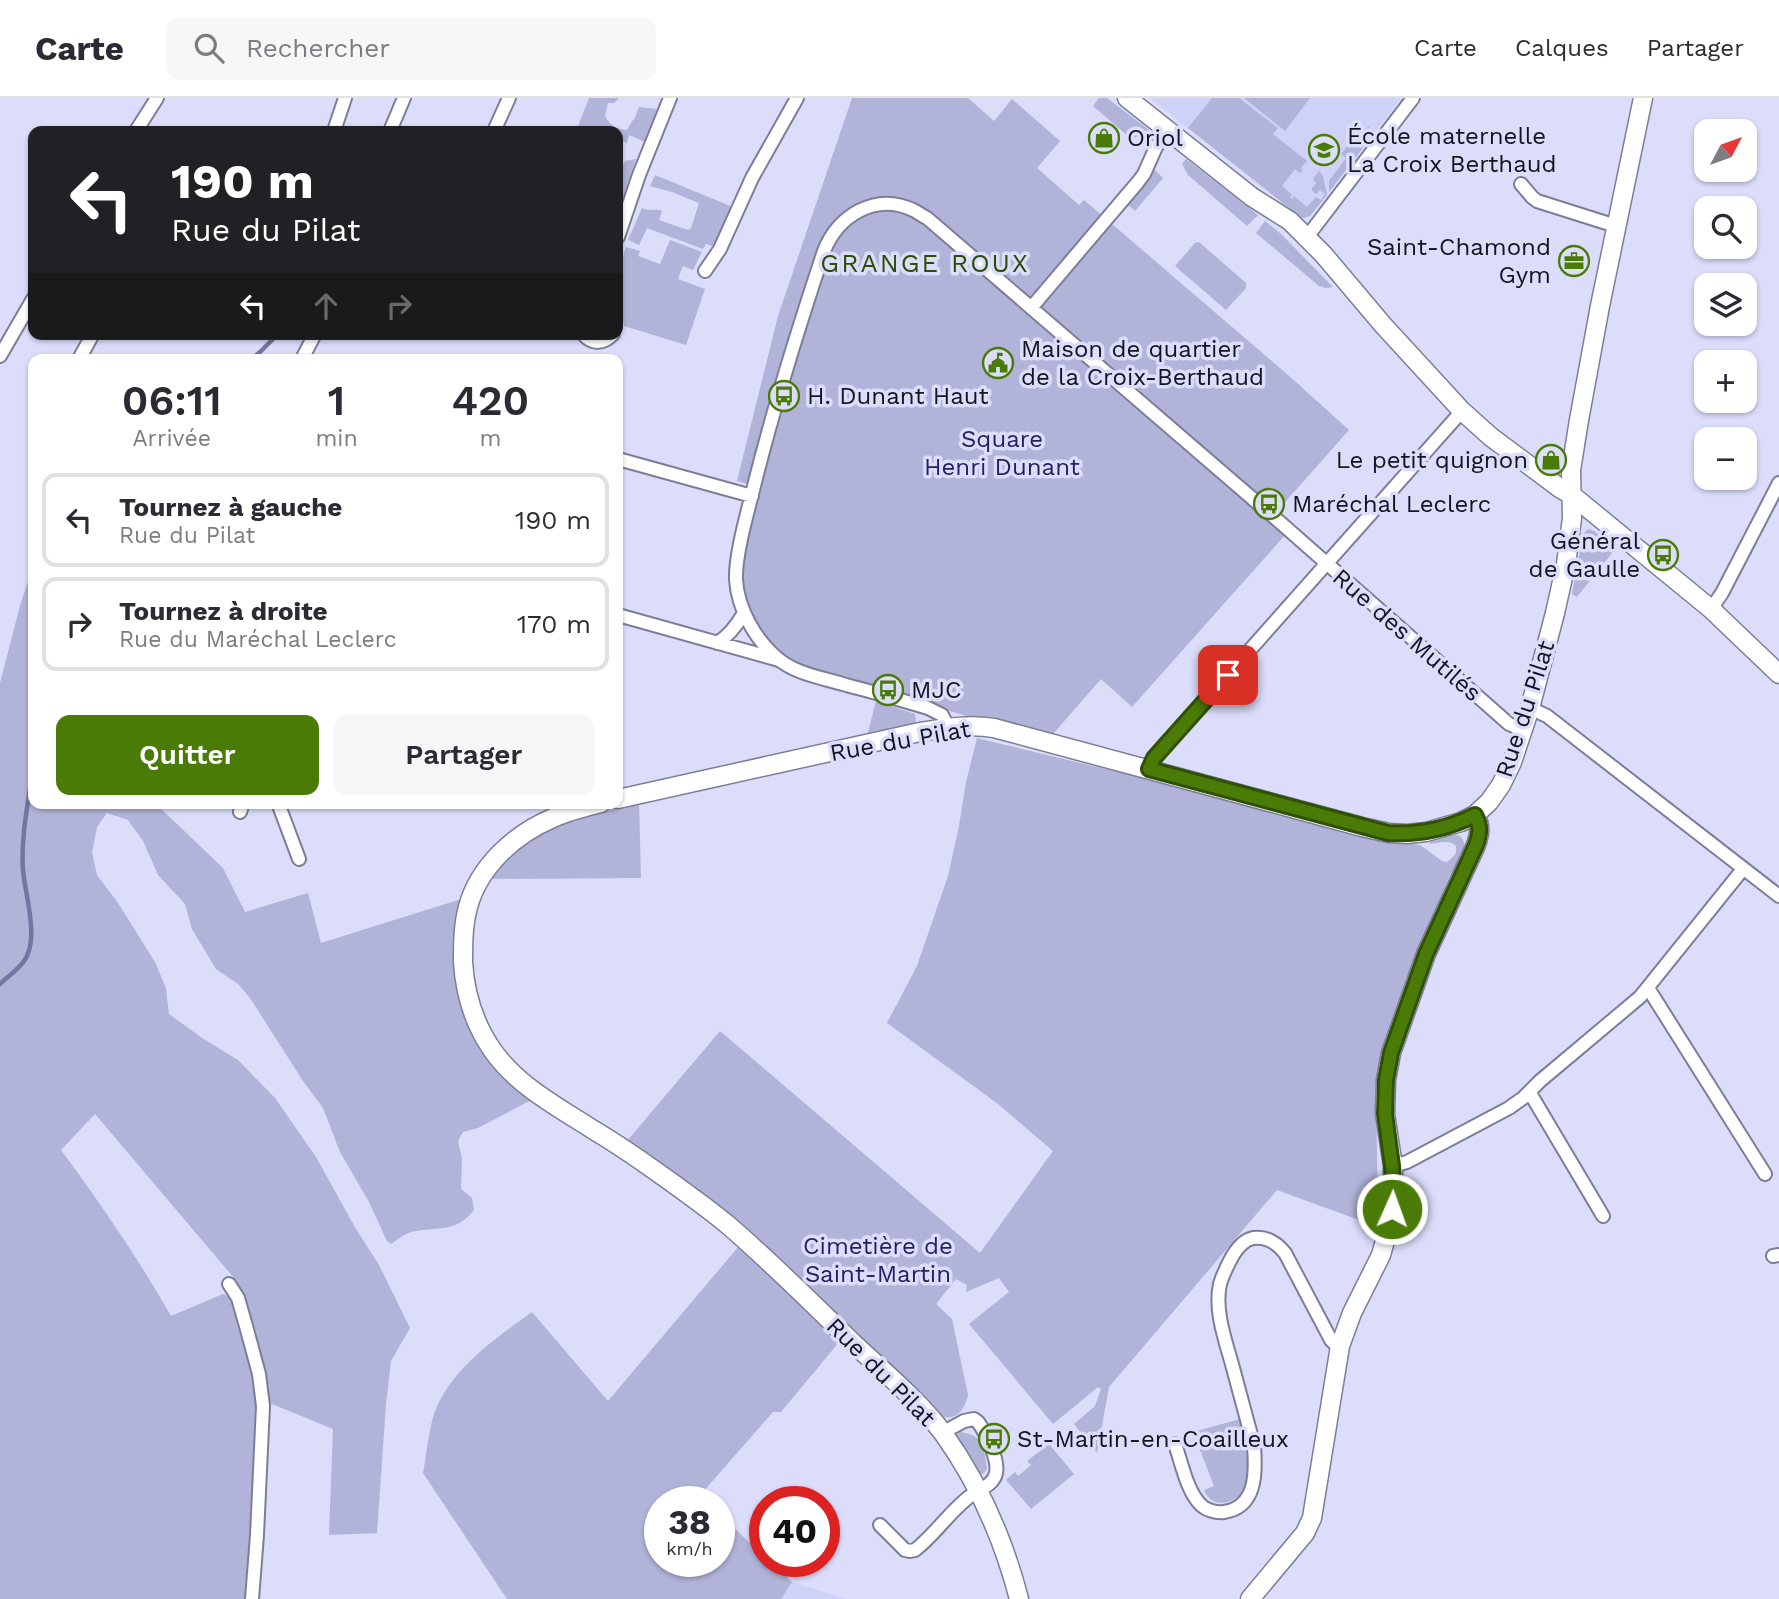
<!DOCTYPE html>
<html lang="fr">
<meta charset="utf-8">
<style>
body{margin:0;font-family:"Work Sans",sans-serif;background:#f7f7f7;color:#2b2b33;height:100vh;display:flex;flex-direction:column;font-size:26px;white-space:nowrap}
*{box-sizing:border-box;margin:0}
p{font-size:23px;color:#7c7c81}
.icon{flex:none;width:38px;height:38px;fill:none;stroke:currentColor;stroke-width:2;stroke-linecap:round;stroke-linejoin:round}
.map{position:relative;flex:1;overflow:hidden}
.sheet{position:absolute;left:28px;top:256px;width:595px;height:455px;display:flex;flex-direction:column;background:#fff;border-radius:14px;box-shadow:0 2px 5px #0004}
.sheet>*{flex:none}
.guide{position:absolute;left:28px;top:28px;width:595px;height:214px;border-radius:14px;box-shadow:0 2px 5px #0004;background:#202124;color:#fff;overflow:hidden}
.needle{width:46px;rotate:49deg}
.controls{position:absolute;left:1694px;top:21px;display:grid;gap:14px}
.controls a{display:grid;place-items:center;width:63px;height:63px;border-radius:14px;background:#fff;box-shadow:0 2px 5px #0004;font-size:35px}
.speed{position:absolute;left:644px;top:1388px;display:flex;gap:14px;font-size:35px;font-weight:700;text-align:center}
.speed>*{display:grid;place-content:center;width:91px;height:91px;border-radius:50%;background:#fff;box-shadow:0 2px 5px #0004;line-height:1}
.speed small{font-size:18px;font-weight:400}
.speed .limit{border:10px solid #d22;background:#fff;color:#111}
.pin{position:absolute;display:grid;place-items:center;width:60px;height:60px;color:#fff;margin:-30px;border-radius:14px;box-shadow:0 4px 10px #0006}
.me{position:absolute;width:77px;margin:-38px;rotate:2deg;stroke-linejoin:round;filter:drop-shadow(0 0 5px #0008)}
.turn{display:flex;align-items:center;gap:24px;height:147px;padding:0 28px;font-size:32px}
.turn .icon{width:91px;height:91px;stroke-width:2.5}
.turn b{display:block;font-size:49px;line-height:60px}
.lanes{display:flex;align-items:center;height:66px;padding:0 28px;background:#0003;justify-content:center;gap:35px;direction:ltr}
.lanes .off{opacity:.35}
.eta{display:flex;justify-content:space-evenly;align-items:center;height:119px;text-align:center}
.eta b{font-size:42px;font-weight:600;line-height:49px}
.button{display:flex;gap:14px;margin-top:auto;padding:14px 28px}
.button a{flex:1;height:80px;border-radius:14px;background:#4a7b06;color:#fff;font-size:28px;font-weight:600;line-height:80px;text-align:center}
.button a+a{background:#f7f7f7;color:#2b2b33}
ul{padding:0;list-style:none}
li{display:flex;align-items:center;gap:21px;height:94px;margin:0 14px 10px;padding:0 14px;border:4px solid #e1e1e2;border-radius:14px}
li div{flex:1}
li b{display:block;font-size:26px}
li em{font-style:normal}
header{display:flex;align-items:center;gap:42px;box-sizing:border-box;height:98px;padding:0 35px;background:#fff;border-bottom:2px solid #e1e1e2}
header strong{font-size:33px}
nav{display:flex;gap:38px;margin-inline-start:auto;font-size:24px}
.search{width:490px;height:63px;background:#f7f7f7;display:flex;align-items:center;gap:18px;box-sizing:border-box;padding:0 24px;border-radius:14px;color:#7c7c81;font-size:26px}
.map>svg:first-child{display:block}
.built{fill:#cfd1f6}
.green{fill:#b1b3d9}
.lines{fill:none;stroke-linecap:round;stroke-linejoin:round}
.stream{stroke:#7475a2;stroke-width:4.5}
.street-casing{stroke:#7c7e99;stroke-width:16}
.secondary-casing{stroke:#7c7e99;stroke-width:21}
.street{stroke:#fff;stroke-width:12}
.secondary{stroke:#fff;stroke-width:18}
.route-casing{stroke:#305004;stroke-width:18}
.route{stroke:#4a7b06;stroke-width:12}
.labels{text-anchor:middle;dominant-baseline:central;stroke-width:7;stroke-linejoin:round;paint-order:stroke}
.poi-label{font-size:24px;fill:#13141e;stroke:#dbddfb;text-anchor:start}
.park-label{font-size:24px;fill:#261e62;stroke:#dbddfb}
.street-label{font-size:24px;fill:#13141e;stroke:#dbddfb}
.neighbourhood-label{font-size:26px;letter-spacing:2px;fill:#2d4c06;stroke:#dbddfb}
</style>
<header>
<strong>Carte</strong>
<div class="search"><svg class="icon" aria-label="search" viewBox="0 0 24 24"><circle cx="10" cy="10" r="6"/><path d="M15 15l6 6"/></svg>Rechercher</div>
<nav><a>Carte</a><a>Calques</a><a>Partager</a></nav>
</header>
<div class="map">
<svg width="1779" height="1501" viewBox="0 0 1779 1501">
<rect width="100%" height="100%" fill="#dbddfb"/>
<!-- built -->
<path class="built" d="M1150 0H1401L1313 115 1306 120H1302L1287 109Z
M792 1484 824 1494 846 1501H781Z"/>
<!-- green -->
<path class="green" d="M589 0H619L614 5H608L605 18C610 28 617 31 627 32L633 22H634L639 9 657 11 645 44 629 37 627 45 618 41V33H576Z
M852 0H968L994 23 1012 1 1060 43 1037 70 1079 107 1084 102 1287 276 1349 332 1278 412 1294 427 1132 609 1101 581 1053 636 998 622 977 621C939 610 901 599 864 587 837 579 807 574 784 557 762 542 740 507 741 480 742 450 753 419 760 390L737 383 778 218Z
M1099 0H1107L1149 32 1147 36 1132 40 1129 39 1093 8Z
M1212 0H1239L1278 30 1273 36 1307 63 1301 70 1303 72 1300 75 1295 71 1282 88 1292 97 1290 99 1292 101 1294 98 1307 109 1316 99 1321 102 1325 96 1320 92 1316 96 1311 92 1316 85 1313 81 1319 73 1323 78 1327 97 1310 118 1302 120 1188 30Z
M1244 0H1310L1285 33Z
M1369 28V42L1329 94V83L1346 60 1341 56 1360 32 1366 31Z
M636 61 625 93 626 94 622 107 618 109V73L620 74 625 63Z
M1186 61 1258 117 1247 128 1188 77 1182 66Z
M1155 72 1163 80 1135 113 1128 107Z
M655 77 733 109 715 149 706 146 703 151 647 130 639 147 628 142 642 110C650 114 654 110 662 113L659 122 688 132 691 130 699 105 672 94 650 88Z
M1265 123 1281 136 1333 189 1326 190 1319 188 1256 135Z
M670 142 702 154 693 172 683 168 678 181 705 191 686 247 624 228C623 220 618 214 618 206 616 186 620 168 626 149L640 153 638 158 660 166Z
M1199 144 1246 185V190L1226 212 1175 168 1195 145Z
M1588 431 1594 433 1616 450 1577 499 1572 496 1583 436Z
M33 469V705H155L223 770 245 814 308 795 321 845 458 802 462 803 481 949 501 976 533 1001 478 1030 463 1034 458 1043 462 1060 461 1091 472 1100 474 1112C455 1136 437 1128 411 1134 404 1136 397 1142 391 1146L387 1143 369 1104 340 1054 323 1010 303 983 250 900 238 886 216 871 192 831 185 806 158 777 143 743 128 722 107 715 97 729 92 755 97 777 118 805 155 864 166 890 169 916 202 940 238 962 275 1000 316 1059 356 1131 379 1167 410 1230 391 1263 386 1306 377 1435 329 1437 333 1331 267 1304 258 1259 234 1180 95 1016 61 1052C101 1106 138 1160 171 1218L223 1196 233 1200 243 1226 260 1308 247 1501H0V585L21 504Z
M876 603 915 616 916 623 913 627 867 638Z
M977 640 1225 700 1354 738 1420 747 1442 763 1447 764 1451 761 1456 755V748C1450 741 1439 745 1430 746L1429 742C1436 740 1445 735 1452 736 1478 739 1455 769 1449 779L1385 941 1376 985 1378 1129 1277 1092 1109 1289 1097 1355 1074 1326 1095 1308 1101 1291 1098 1289 1053 1326 969 1226 1009 1194 999 1180 966 1194 967 1187 956 1181 936 1206 952 1221 968 1297C964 1315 954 1324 937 1317L721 1110 627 1043 720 933 980 1155 1053 1053 998 1006 887 925 917 868 948 778 959 728 966 684Z
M639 704 641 780 491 781 504 763 529 742 556 726Z
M739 1148 840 1243 781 1314H773L702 1395 708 1403 660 1404V1463H719V1416L765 1459V1463H769L792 1484 781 1501H507L423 1375C427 1356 428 1334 434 1316 451 1270 495 1241 532 1214L608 1303Z
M1240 1321C1246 1342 1254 1366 1246 1387 1239 1406 1212 1413 1204 1392L1214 1388 1193 1334Z
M961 1334C984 1337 984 1351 987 1371L983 1376H976L955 1338Z
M1049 1346 1074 1376 1031 1411 1006 1382 1015 1374 1018 1378 1031 1367 1027 1363Z"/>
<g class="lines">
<!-- stream -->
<path class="stream" d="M252 261 260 254 278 236
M0 886C7 879 18 872 24 863 40 841 25 797 23 772 21 744 26 717 30 690L33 687"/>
<!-- street casing -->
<g class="street-casing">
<path id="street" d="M136 33 157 0
M334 33 345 0
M390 33 404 0
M494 33 509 0
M1521 86 1532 99 1537 103 1616 128
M618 139 639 77 670 0
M1307 139 1413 0
M705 173 720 151 752 80 797 0
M1031 210 1138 84 1144 76 1156 49 1168 33
M583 236C592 247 604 246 613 236
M0 258 33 201
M79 261 93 236
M302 261 315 236
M618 361 752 398
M1711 511 1722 495 1779 385
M618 517 779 562
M717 545C729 538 737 527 744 515
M1530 610 1547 618 1779 798
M948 629 942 617 928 610C901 602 874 594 846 587 824 580 795 576 777 560 755 541 738 511 736 482 735 456 748 413 754 388 774 308 798 231 824 153 838 118 875 94 913 112 918 114 922 118 927 120L1282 426 1509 626 1523 632
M1149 671 1154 660 1462 313
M278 705 299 761
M240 714 243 705
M1648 890 1765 1076
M1530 995 1603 1118
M1393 1068 1407 1064 1509 1010 1523 1000 1540 983 1640 899 1743 771
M1773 1158 1779 1157
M229 1186 238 1200 246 1228 259 1276 263 1308 257 1437 252 1501
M1175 1346C1181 1363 1187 1393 1200 1406 1205 1412 1216 1415 1224 1414 1257 1409 1256 1374 1254 1348 1247 1322 1240 1296 1233 1270 1226 1244 1214 1213 1220 1186 1223 1176 1228 1166 1233 1157 1238 1149 1244 1142 1253 1140 1267 1138 1277 1145 1285 1155L1331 1242 1335 1246 1340 1248
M880 1427 905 1452 910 1453 915 1452C936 1436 951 1411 973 1396 982 1390 994 1386 996 1375 999 1362 986 1335 978 1324L974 1321 964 1323 942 1335"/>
</g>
<!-- secondary casing -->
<g class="secondary-casing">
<path id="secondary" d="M1127 0 1252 99 1290 123 1323 156 1383 227 1462 313 1491 339 1561 391 1573 398 1711 511 1779 576
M618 701 920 634C946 630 969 626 994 630L1362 729 1389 735 1407 736 1426 734 1461 724 1475 717 1489 704 1501 687 1512 664 1530 610 1555 515 1566 466 1572 420 1571 372 1579 322 1600 208 1643 0
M601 705C585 709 568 713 553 720 515 736 479 768 468 809 463 827 463 846 463 864 465 896 474 926 493 953 518 988 556 1008 592 1031 614 1044 636 1059 657 1074 681 1091 705 1108 728 1127 771 1164 812 1205 853 1245 882 1272 920 1304 943 1335 978 1384 1004 1443 1019 1501
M1250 1501 1305 1435 1312 1420 1340 1248 1352 1215 1381 1157 1390 1125 1393 1097V1068L1385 1016 1386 982 1391 955 1426 856 1476 747C1480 735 1481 728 1475 717"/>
</g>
<!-- street -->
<use href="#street" class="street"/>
<!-- secondary -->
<use href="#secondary" class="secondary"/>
</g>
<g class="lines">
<!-- route casing -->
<g class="route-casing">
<path id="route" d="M1228 577 1154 660 1149 671 1388 735C1419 737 1447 731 1475 717 1481 728 1480 735 1476 747L1426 856 1391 955 1386 982 1385 1016 1392 1068 1394 1097 1392 1111"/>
</g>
<!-- route -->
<use href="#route" class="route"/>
</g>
<!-- icons -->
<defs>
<g id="shop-ring" transform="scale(1.575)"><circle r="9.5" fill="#dbddfb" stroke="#4a7b06" stroke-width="1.5"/><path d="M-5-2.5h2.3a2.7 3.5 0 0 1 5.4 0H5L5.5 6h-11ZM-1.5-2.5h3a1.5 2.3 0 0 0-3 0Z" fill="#4a7b06"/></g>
<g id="school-ring" transform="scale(1.575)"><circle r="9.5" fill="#dbddfb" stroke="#4a7b06" stroke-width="1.5"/><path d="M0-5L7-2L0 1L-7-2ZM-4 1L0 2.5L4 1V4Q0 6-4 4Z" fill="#4a7b06"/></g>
<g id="office-ring" transform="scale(1.575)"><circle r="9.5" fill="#dbddfb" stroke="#4a7b06" stroke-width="1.5"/><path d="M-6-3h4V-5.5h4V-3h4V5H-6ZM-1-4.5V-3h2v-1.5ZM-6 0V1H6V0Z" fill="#4a7b06"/></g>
<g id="civic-ring" transform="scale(1.575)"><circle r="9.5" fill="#dbddfb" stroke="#4a7b06" stroke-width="1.5"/><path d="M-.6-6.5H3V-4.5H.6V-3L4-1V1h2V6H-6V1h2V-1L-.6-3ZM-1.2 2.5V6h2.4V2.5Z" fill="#4a7b06"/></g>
<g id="bus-ring" transform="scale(1.575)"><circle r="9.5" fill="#dbddfb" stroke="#4a7b06" stroke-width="1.5"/><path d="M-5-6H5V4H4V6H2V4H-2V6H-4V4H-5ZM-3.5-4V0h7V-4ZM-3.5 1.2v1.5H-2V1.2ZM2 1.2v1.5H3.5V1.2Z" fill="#4a7b06"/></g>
</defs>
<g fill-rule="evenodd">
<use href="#shop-ring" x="1104" y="40"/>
<use href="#school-ring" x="1324" y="52"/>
<use href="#office-ring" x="1574" y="163"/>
<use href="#civic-ring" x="998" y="265"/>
<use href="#bus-ring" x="784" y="298"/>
<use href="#shop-ring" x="1551" y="362"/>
<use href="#bus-ring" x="1269" y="406"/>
<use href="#bus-ring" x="1663" y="457"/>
<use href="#bus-ring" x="888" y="592"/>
<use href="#bus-ring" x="994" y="1341"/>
</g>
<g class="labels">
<!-- poi labels -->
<g class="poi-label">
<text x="1347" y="38">École maternelle<tspan x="1347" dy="28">La Croix Berthaud</tspan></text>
<text x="1127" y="40">Oriol</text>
<text x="1551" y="149" text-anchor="end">Saint-Chamond<tspan x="1551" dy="28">Gym</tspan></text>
<text x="1021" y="251">Maison de quartier<tspan x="1021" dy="28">de la Croix-Berthaud</tspan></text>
<text x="807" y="298">H. Dunant Haut</text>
<text x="1528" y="362" text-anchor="end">Le petit quignon</text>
<text x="1292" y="406">Maréchal Leclerc</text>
<text x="1640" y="443" text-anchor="end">Général<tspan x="1640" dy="28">de Gaulle</tspan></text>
<text x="911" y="592">MJC</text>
<text x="1017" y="1341">St-Martin-en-Coailleux</text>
</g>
<!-- park labels -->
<g class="park-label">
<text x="1002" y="341">Square<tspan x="1002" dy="28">Henri Dunant</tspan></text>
<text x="878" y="1148">Cimetière de<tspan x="878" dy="28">Saint-Martin</tspan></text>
</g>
<!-- street labels -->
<g class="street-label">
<text transform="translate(1407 537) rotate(41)">Rue des Mutilés</text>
<text transform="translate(1525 611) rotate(-72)">Rue du Pilat</text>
<text transform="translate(900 643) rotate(-10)">Rue du Pilat</text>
<text transform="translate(881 1274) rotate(45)">Rue du Pilat</text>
</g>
<!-- neighbourhood labels -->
<g class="neighbourhood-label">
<text x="925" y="165">GRANGE ROUX</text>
</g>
</g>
</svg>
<div class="controls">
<a><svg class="needle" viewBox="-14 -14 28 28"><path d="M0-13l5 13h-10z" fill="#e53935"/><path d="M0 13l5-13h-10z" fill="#7c7c81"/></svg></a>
<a><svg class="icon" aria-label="search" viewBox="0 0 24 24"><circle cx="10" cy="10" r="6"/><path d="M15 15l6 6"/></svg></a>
<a><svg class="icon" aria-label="layers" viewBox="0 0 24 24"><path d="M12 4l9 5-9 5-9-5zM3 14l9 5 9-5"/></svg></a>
<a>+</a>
<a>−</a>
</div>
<div class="speed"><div>38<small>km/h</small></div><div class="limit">40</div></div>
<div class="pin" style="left:1228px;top:577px;background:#d93025"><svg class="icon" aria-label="arrive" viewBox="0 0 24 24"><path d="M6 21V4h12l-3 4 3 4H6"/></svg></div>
<svg class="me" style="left:1392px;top:1111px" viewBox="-20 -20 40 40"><circle r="17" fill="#4a7b06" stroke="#fff" stroke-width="3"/><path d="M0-11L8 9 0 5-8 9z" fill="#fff"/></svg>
<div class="guide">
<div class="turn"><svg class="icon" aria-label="left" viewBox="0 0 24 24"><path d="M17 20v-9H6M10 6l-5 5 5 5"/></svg><div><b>190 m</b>Rue du Pilat</div></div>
<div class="lanes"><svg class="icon" aria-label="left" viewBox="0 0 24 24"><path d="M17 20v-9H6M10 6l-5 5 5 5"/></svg><svg class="icon off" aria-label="ahead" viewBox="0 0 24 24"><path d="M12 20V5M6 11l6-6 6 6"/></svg><svg class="icon off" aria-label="right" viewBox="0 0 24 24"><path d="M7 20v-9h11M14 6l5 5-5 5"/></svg></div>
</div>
<section class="sheet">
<div class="eta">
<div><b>06:11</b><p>Arrivée</p></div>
<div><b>1</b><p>min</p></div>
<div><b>420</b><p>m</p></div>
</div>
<ul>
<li><svg class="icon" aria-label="left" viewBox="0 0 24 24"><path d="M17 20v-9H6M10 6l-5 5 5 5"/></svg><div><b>Tournez à gauche</b><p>Rue du Pilat</p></div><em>190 m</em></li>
<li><svg class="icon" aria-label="right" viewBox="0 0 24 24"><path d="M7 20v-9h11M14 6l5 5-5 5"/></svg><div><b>Tournez à droite</b><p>Rue du Maréchal Leclerc</p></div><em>170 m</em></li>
</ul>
<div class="button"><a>Quitter</a><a>Partager</a></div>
</section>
</div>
